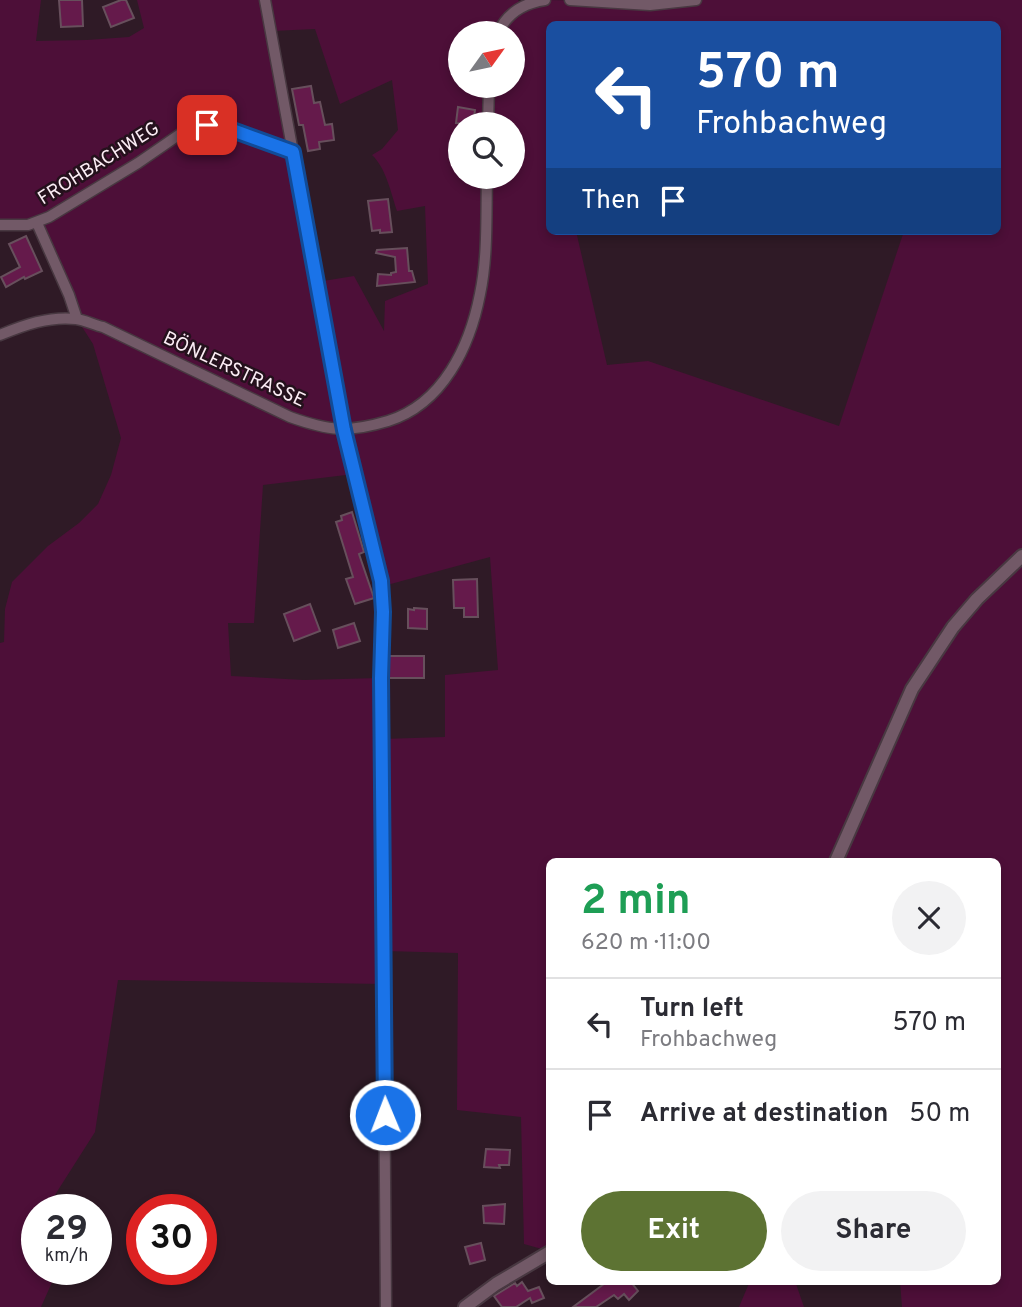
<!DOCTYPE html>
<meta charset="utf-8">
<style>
body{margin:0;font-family:Overpass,sans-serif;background:#f2f2f3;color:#2b2b33;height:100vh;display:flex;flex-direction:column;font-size:26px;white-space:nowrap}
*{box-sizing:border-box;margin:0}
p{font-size:23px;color:#7c7c81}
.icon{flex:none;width:38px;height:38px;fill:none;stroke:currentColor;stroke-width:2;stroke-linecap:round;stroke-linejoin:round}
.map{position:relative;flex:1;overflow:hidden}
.sheet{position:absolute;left:546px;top:858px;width:455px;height:427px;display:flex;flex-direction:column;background:#fff;border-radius:10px;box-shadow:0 4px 10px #0003}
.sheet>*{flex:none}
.banner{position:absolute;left:546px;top:21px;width:455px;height:214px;border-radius:10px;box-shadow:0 4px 10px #0003;background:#1a4fa0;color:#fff;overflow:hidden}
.needle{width:46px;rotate:57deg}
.tools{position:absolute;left:448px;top:21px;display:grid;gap:14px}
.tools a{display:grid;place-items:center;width:77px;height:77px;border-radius:50%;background:#fff;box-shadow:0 4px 10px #0003;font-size:35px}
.speed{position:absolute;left:21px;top:1194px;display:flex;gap:14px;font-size:35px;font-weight:700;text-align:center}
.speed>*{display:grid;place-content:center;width:91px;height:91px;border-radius:50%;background:#fff;box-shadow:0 4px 10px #0003;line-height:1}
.speed small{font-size:18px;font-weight:400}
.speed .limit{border:10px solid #d22;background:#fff;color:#111}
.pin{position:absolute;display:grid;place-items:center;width:60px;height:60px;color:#fff;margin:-30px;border-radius:14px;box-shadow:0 4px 10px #0006}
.me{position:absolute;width:77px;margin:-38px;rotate:359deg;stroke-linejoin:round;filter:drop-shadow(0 0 5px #0008)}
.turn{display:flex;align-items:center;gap:24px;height:147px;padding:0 35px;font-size:32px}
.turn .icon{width:91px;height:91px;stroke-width:2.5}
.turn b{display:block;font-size:49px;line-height:60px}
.then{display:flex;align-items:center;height:66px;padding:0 35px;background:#0003;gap:14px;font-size:26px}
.round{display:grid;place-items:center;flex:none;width:74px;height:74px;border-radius:37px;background:#f2f2f3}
.headline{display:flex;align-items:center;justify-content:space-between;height:119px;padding:0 35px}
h1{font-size:42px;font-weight:700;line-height:52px;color:#1e9e55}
.button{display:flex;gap:14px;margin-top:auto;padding:14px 35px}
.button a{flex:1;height:80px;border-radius:42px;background:#5d7333;color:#fff;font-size:28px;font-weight:700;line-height:80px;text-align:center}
.button a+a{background:#f2f2f3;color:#2b2b33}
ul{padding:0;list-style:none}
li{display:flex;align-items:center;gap:21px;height:91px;padding:0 35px;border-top:2px solid #e1e1e2}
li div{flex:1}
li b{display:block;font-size:26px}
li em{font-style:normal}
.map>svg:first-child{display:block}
.green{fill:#4d0f38;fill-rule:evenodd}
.building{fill:#651a4b;stroke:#674f5c;stroke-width:2}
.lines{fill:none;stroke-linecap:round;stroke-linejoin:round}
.minor-casing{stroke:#483841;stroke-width:13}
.tertiary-casing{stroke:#483841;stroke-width:16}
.minor{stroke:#725967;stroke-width:10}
.tertiary{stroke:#725967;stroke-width:12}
.route-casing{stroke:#114b97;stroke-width:18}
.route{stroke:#1a73e8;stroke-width:12}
.labels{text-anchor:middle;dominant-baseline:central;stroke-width:5;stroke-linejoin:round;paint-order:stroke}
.street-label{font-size:19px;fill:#fbecf4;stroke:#24111c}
</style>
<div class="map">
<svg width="1022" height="1307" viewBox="0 0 1022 1307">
<rect width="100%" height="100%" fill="#2f1a26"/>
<!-- green -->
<path class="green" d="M0 0H41L36 41 87 40 129 37 144 28 137 0H518L522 6 545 0 604 1 672 0H1022V1307H902L900 1281H998V861H550L549 1251 524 1244 521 1117 457 1110 458 953 385 951 384 984 118 980 95 1132 53 1198 57 1209H37V1269H58L41 1307H0V643L4 642 5 609 12 582 48 546 79 523 98 504 111 475 121 438 93 344 77 319 37 223H0ZM550 24H998V231H904L839 426 648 361 607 365 576 231H550ZM315 29 340 104 392 80 398 130 382 149 372 155C386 168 391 193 397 211L425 206 428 284 385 301 384 331 354 276 317 282 272 31ZM460 33H513V86H460ZM460 124H513V177H460ZM354 474 381 557 387 585 490 557 498 670 445 675V737L382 739 381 678 304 680 231 676 228 623H254L263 485Z
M750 1281H795L804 1307H739Z"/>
<!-- building -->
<path class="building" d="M59 0H82L83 26 61 27Z
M121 0H126L134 18 111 27 103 7Z
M311 86 314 103 320 102 325 125 332 124 334 140 319 142 320 149 308 151 303 125H299L292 89Z
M458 107 475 110 473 124 456 123Z
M388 199 392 232 380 233V230L372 231 368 201Z
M26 236 42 271 25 279 24 277 6 287 1 277 20 267 9 244Z
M407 248 409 271H412L415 282 377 286 378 274 391 275V273L396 272 395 257 376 253 377 250Z
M352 512 364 552 359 554 374 598 355 604 346 579 353 577 336 522 342 520 341 516Z
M477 579 478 617H464V608H454L453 580Z
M310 604 320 631 294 641 284 614Z
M414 608 427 609V629L408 628V609L414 610Z
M354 623 360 641 338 648 333 630Z
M389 656H424V678H388Z
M486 1149 510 1150 509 1165H499L500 1168 484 1167Z
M505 1204 504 1224 484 1223 483 1206Z
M481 1243 485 1260 470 1264 465 1247Z
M608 1281H630L638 1291 629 1300 624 1294 618 1299 614 1295 596 1307H573Z
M522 1282 528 1291 539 1287 544 1298 532 1303 530 1298 516 1307H502L494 1296 515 1283 517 1286Z"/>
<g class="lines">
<!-- minor casing -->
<g class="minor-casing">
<path id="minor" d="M265 0 344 430 381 581 383 613 381 678 386 1307
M570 0 650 5 696 0
M498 33C507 13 524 3 545 0
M488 124 489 86
M37 223 69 295 77 319
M0 225H28L49 217 138 163 183 132 196 126 207 125 224 127 293 152
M0 335C24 325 49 316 76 319 85 320 94 325 103 327L290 417C329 431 348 433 388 421 443 404 470 346 480 294 488 256 486 215 487 177"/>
</g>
<!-- tertiary casing -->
<g class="tertiary-casing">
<path id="tertiary" d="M836 861 912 689 953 627 977 599 1022 556
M465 1307 496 1284 550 1252"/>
</g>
<!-- minor -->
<use href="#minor" class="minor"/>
<!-- tertiary -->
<use href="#tertiary" class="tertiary"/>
</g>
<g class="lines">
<!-- route casing -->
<g class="route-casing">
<path id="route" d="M207 125 224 127 293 152 344 430 381 581 383 612 381 678 385 1115"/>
</g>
<!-- route -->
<use href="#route" class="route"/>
</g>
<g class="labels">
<!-- street labels -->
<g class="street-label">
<text transform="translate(99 164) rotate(-32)">FROHBACHWEG</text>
<text transform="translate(234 370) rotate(25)">BÖNLERSTRASSE</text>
</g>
</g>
</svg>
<div class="tools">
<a><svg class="needle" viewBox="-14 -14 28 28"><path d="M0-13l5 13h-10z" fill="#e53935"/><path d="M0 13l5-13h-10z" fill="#7c7c81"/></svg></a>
<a><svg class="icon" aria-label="search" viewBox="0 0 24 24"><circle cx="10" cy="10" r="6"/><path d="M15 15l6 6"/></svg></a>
</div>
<div class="speed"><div>29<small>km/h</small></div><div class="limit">30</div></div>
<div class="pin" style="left:207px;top:125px;background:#d93025"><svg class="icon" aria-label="arrive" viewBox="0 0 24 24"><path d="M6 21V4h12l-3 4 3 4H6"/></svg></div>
<svg class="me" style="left:385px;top:1115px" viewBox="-20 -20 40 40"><circle r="17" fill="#1a73e8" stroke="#fff" stroke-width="3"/><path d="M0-11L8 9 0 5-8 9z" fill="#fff"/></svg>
<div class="banner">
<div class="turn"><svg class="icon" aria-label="left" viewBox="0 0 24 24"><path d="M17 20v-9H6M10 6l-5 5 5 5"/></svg><div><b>570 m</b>Frohbachweg</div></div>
<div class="then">Then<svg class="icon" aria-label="arrive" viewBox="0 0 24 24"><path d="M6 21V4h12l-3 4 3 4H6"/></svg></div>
</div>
<section class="sheet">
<div class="headline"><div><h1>2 min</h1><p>620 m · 11:00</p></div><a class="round"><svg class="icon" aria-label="close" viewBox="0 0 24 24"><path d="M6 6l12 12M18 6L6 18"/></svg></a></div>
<ul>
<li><svg class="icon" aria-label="left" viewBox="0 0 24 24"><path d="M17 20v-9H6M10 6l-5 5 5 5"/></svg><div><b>Turn left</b><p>Frohbachweg</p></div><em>570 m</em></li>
<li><svg class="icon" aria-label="arrive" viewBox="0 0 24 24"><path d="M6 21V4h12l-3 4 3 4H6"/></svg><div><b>Arrive at destination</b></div><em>50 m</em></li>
</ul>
<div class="button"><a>Exit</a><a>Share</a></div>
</section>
</div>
